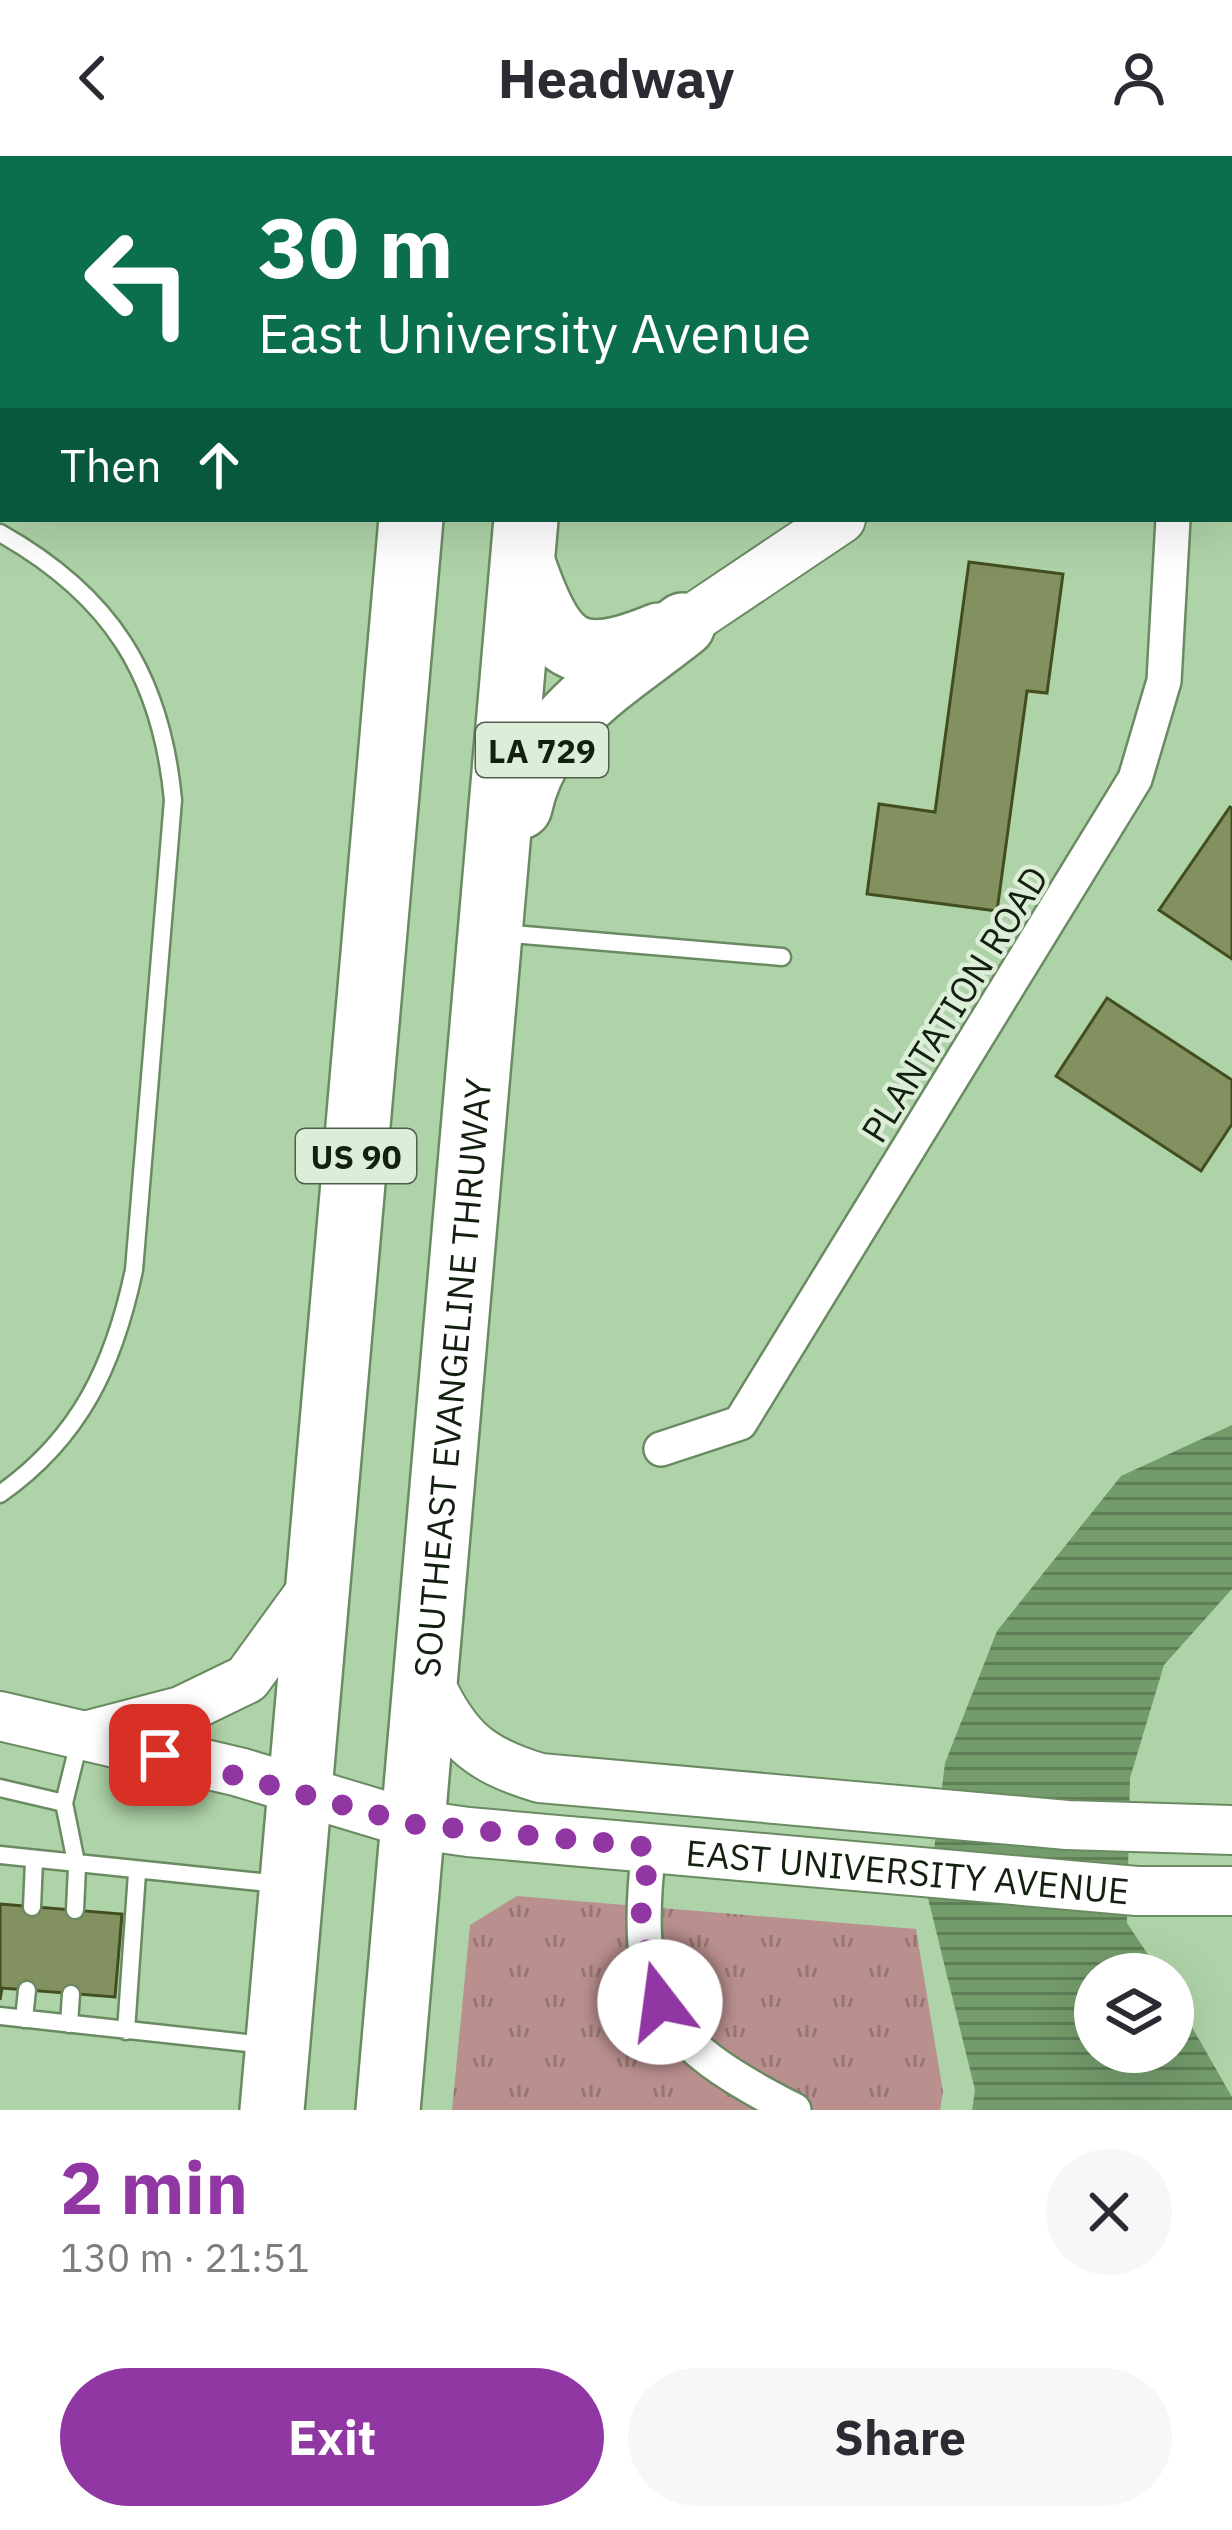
<!DOCTYPE html>
<meta charset="utf-8">
<style>
body{margin:0;font-family:"IBM Plex Sans",sans-serif;background:#f7f7f7;color:#2b2b33;height:100vh;display:flex;flex-direction:column;font-size:45px;white-space:nowrap}
*{box-sizing:border-box;margin:0}
p{font-size:39px;color:#7c7c81}
.icon{flex:none;width:66px;height:66px;fill:none;stroke:currentColor;stroke-width:2;stroke-linecap:round;stroke-linejoin:round}
.map{position:relative;height:1954px;overflow:hidden}
.panel{display:flex;flex-direction:column;background:#fff;flex:1}
.panel>*{flex:none}
.hud{position:absolute;left:0px;top:0px;width:1233px;height:366px;box-shadow:0 12px 48px #0002;background:#0b6e4f;color:#fff;overflow:hidden}
.controls{position:absolute;left:1074px;top:1797px;display:grid;gap:24px}
.controls a{display:grid;place-items:center;width:120px;height:120px;border-radius:50%;background:#fff;box-shadow:0 12px 48px #0002;font-size:60px}
.pin{position:absolute;display:grid;place-items:center;width:102px;height:102px;color:#fff;margin:-51px;border-radius:24px;box-shadow:0 6px 18px #0006}
.me{position:absolute;width:132px;margin:-66px;rotate:345deg;stroke-linejoin:round;filter:drop-shadow(0 0 9px #0008)}
.turn{display:flex;align-items:center;gap:42px;height:252px;padding:0 60px;font-size:54px}
.turn .icon{width:156px;height:156px;stroke-width:2.5}
.turn b{display:block;font-size:84px;line-height:102px}
.then{display:flex;align-items:center;height:114px;padding:0 60px;background:#0003;gap:24px;font-size:45px}
.round{display:grid;place-items:center;flex:none;width:126px;height:126px;border-radius:63px;background:#f7f7f7}
.headline{display:flex;align-items:center;justify-content:space-between;height:204px;padding:0 60px}
h1{font-size:72px;font-weight:700;line-height:90px;color:#9037a3}
.button{display:flex;gap:24px;margin-top:auto;padding:24px 60px}
.button a{flex:1;height:138px;border-radius:72px;background:#9037a3;color:#fff;font-size:48px;font-weight:700;line-height:138px;text-align:center}
.button a+a{background:#f7f7f7;color:#2b2b33}
header{display:flex;justify-content:space-between;align-items:center;height:156px;padding:0 60px;background:#fff;font-size:54px;font-weight:700}
.map>svg:first-child{display:block}
.park{fill:url(#park-tufts)}
.water{fill:url(#water-rules)}
.building{fill:#83905f;stroke:#434e1f;stroke-width:3}
.lines{fill:none;stroke-linecap:round;stroke-linejoin:round}
.lane-casing{stroke:#6a8b62;stroke-width:21}
.street-casing{stroke:#6a8b62;stroke-width:38}
.secondary-casing{stroke:#6a8b62;stroke-width:52}
.highway-casing{stroke:#6a8b62;stroke-width:68}
.lane{stroke:#fff;stroke-width:16}
.street{stroke:#fff;stroke-width:33}
.secondary{stroke:#fff;stroke-width:48}
.highway{stroke:#fff;stroke-width:63}
.route{stroke:#9037a3;stroke-width:21;stroke-dasharray:0 37.8}
.labels{text-anchor:middle;dominant-baseline:central;stroke-width:9;stroke-linejoin:round;paint-order:stroke}
.shield{fill:#dceed8;stroke:#4f5e4c;stroke-width:3}
.shield-label{font-size:33px;font-weight:bold;fill:#132010}
.street-label{font-size:36px;fill:#132010;stroke:#dceed8}
</style>
<header><svg class="icon" aria-label="back" viewBox="0 0 24 24"><path d="M15 5l-7 7 7 7"/></svg>Headway<svg class="icon" aria-label="person" viewBox="0 0 24 24"><circle cx="12" cy="8" r="4"/><path d="M4 21q1-7 8-7t8 7"/></svg></header>
<div class="map">
<svg width="1232" height="1954" viewBox="0 0 1232 1954">
<defs>
<pattern id="park-tufts" width="24" height="20" patternUnits="userSpaceOnUse" patternTransform="scale(3)"><rect width="24" height="20" fill="#ba908f"/><path d="M3 7l-1-3M5 7V3M7 7l1-3M15 17l-1-3M17 17v-4M19 17l1-3" fill="none" stroke="#967573"/></pattern>
<pattern id="water-rules" width="6" height="5" patternUnits="userSpaceOnUse" patternTransform="scale(3)"><rect width="6" height="5" fill="#749b6b"/><path d="M0 2.5h6" fill="none" stroke="#5e7e57"/></pattern>
</defs>
<rect width="100%" height="100%" fill="#afd3a8"/>
<!-- park -->
<path class="park" d="M517 1740 916 1773 943 1936 940 1954H452L470 1769Z"/>
<!-- water -->
<path class="water" d="M1232 1269V1433L1164 1509 1130 1622 1127 1767 1161 1818H1095V1896H1173V1838L1232 1941V1954H972L975 1934 928 1742 945 1607 997 1475 1121 1320Z"/>
<!-- building -->
<path class="building" d="M991 0H1183L991 3Z
M969 406 1063 418 1047 537 1027 535 997 755 867 738 879 648 935 656Z
M1230 651 1232 652V803L1159 754Z
M1107 842 1232 924V968L1201 1015 1056 920Z
M0 1748 122 1758 115 1841 2 1832 0 1844Z"/>
<g class="lines">
<!-- lane casing -->
<g class="lane-casing">
<path id="lane" d="M704 3V0
M778 3V0
M966 3 967 0
M0 377C110 439 161 518 173 644L134 1114C114 1208 81 1281 0 1338
M501 777 782 801
M0 1632 64 1647
M0 1699 279 1728
M32 1751 34 1705
M75 1754 77 1711 64 1647 80 1582
M0 1860 265 1889
M24 1863 27 1834
M69 1868 71 1838
M126 1875 137 1717"/>
</g>
<!-- street casing -->
<g class="street-casing">
<path id="street" d="M1230 115 1232 91
M661 1293 740 1267 1135 623 1164 525 1173 363
M649 1691C631 1844 658 1885 794 1954"/>
</g>
<!-- secondary casing -->
<g class="secondary-casing">
<g id="secondary">
<path d="M1230 148H1232"/>
<path d="M683 469 841 363"/>
<path d="M425 1517C454 1580 473 1602 540 1622L1067 1669 1232 1674"/>
<path id="s1" d="M0 1560 239 1616 412 1668 468 1676 1137 1735H1232"/>
<path d="M85 1580 181 1555 247 1523 316 1428"/>
</g>
</g>
<!-- highway casing -->
<g class="highway-casing">
<g id="highway">
<path d="M445 3V0"/>
<path d="M557 3V0"/>
<path d="M524 410C553 493 572 515 659 479"/>
<path d="M520 651C538 564 618 521 683 469"/>
<path d="M272 1954 411 363"/>
<path id="s2" d="M388 1954 526 363"/>
</g>
</g>
<!-- lane -->
<use href="#lane" class="lane"/>
<!-- street -->
<use href="#street" class="street"/>
<!-- secondary -->
<use href="#secondary" class="secondary"/>
<!-- highway -->
<use href="#highway" class="highway"/>
</g>
<g class="lines">
<!-- route -->
<path class="route" d="M160 1599 412 1668 650 1691 640 1766 660 1846"/>
</g>
<g class="labels">
<!-- shield labels -->
<g class="shield">
<rect x="476" y="567" width="132" height="54" rx="9"/>
<rect x="296" y="973" width="120" height="54" rx="9"/>
</g>
<g class="shield-label">
<text x="542" y="594">LA 729</text>
<text x="356" y="1000">US 90</text>
</g>
<!-- street labels -->
<g class="street-label">
<text transform="translate(954 848) rotate(-58)">PLANTATION ROAD</text>
<text stroke="none"><textPath href="#s2" startOffset="735">SOUTHEAST EVANGELINE THRUWAY</textPath></text>
<text stroke="none"><textPath href="#s1" startOffset="924">EAST UNIVERSITY AVENUE</textPath></text>
</g>
</g>
</svg>
<div class="controls">
<a><svg class="icon" aria-label="layers" viewBox="0 0 24 24"><path d="M12 4l9 5-9 5-9-5zM3 14l9 5 9-5"/></svg></a>
</div>
<div class="pin" style="left:160px;top:1599px;background:#d93025"><svg class="icon" aria-label="arrive" viewBox="0 0 24 24"><path d="M6 21V4h12l-3 4 3 4H6"/></svg></div>
<svg class="me" style="left:660px;top:1846px" viewBox="-20 -20 40 40"><circle r="19" fill="#fff"/><path d="M0-13L10 11 0 6-10 11z" fill="#9037a3"/></svg>
<div class="hud">
<div class="turn"><svg class="icon" aria-label="left" viewBox="0 0 24 24"><path d="M17 20v-9H6M10 6l-5 5 5 5"/></svg><div><b>30 m</b>East University Avenue</div></div>
<div class="then">Then<svg class="icon" aria-label="ahead" viewBox="0 0 24 24"><path d="M12 20V5M6 11l6-6 6 6"/></svg></div>
</div>
</div>
<section class="panel">
<div class="headline"><div><h1>2 min</h1><p>130 m · 21:51</p></div><a class="round"><svg class="icon" aria-label="close" viewBox="0 0 24 24"><path d="M6 6l12 12M18 6L6 18"/></svg></a></div>
<div class="button"><a>Exit</a><a>Share</a></div>
</section>
